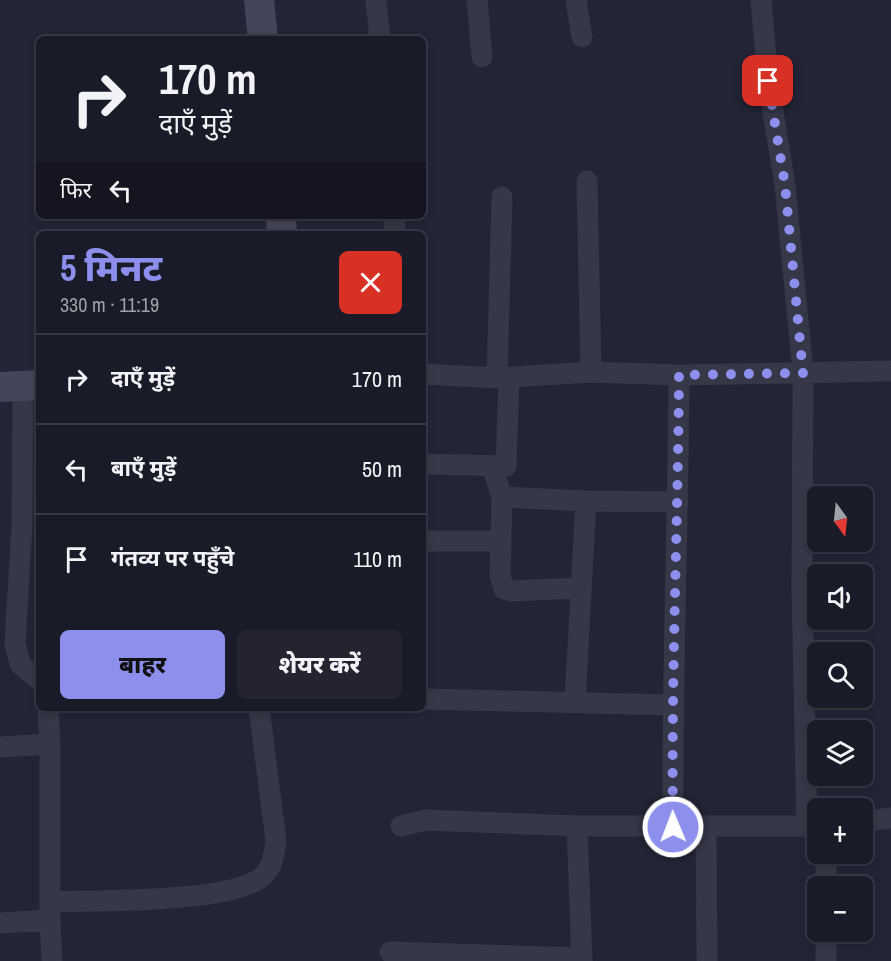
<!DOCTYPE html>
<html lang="hi">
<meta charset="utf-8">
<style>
body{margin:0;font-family:"Archivo Narrow","Noto Sans Devanagari",sans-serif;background:#232430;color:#f1f3f6;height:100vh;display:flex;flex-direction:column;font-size:22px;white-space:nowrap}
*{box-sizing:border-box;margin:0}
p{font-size:20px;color:#9fa1a8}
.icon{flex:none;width:33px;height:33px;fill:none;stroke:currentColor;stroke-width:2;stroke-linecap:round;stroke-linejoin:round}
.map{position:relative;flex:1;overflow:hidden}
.details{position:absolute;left:36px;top:231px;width:390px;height:480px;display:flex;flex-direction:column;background:#1a1b28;border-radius:9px;box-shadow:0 3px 9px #0003,0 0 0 2px #383945}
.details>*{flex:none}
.guide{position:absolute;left:36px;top:36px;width:390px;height:183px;border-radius:9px;box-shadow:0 3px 9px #0003,0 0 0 2px #383945;background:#1a1b28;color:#f1f3f6;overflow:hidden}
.needle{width:39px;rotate:165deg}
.controls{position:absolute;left:807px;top:486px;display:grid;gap:12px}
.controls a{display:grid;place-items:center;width:66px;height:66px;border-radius:9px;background:#1a1b28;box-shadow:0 3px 9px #0003,0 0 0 2px #383945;font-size:30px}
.pin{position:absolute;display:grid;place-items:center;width:51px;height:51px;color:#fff;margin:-26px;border-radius:12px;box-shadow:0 3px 9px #0006}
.me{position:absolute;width:66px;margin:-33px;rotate:359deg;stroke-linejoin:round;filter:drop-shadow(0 0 4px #0008)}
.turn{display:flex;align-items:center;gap:21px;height:126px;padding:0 24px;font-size:27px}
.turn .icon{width:78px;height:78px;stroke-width:2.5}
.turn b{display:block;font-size:42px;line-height:51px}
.then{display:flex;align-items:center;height:57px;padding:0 24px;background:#0003;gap:12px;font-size:22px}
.round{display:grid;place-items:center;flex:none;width:63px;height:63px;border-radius:9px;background:#232430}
.head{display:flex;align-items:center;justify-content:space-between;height:102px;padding:0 24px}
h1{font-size:36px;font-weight:800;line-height:45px;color:#8d8fec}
.button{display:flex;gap:12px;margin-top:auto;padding:12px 24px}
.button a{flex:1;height:69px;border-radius:9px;background:#8d8fec;color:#111;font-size:24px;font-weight:800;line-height:69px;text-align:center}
.button a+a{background:#232430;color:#f1f3f6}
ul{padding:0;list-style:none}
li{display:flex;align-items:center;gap:18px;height:90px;padding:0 24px;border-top:2px solid #383945}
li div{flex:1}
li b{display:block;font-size:22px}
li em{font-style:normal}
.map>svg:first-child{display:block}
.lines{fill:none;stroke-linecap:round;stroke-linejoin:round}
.street{stroke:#363747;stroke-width:21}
.secondary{stroke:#454559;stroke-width:30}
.route{stroke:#8d8fec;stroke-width:10;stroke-dasharray:0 18}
</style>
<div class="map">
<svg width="891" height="961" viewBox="0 0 891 961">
<rect width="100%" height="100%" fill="#232436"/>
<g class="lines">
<!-- street -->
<path class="street" d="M376 0 380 39
M477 0 482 57
M576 0 582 37
M761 0 768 81 785 185 803 373 802 590 807 827
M587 181 591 372
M394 216 395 234
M423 374 497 378 591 372 679 375 891 371
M497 378 502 197
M23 386 22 525 15 643 20 664 39 680
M423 464 506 466 509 378
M492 466 502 497 586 501 678 502
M502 497 500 576 504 589 511 591 580 588
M423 541H500
M423 699 672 705
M575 703 586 501
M0 747 50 744 48 708
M862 822 891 818
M401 826 425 820 577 826H818
M577 826 582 961
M673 827C672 676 678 526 679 375
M706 827 707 961
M826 886V854
M50 902C93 900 235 904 264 875 273 866 274 853 276 841L259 708
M50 920 52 961
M0 923 50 920V744
M390 952 582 958
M826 961V932"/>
<!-- secondary -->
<path class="secondary" d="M259 0 263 39
M281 216 282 234
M0 387 39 385"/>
</g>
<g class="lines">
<!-- route -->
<path class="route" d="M673 827C671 676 678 526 679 375L803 373 785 185 768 81"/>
</g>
</svg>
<div class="controls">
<a><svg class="needle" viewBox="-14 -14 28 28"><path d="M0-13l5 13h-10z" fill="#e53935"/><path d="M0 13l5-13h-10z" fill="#9fa1a8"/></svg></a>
<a><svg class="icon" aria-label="sound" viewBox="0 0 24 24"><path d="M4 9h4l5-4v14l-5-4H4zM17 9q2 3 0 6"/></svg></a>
<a><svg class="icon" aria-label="search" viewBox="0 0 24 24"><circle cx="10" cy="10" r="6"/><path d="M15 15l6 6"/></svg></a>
<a><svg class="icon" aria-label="layers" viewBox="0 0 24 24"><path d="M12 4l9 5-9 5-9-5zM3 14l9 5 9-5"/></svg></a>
<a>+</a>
<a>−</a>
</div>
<div class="pin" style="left:768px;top:81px;background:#d93025"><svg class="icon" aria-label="arrive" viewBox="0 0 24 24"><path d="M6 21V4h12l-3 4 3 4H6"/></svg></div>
<svg class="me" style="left:673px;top:827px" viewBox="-20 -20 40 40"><circle r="17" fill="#8d8fec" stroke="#fff" stroke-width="3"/><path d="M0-11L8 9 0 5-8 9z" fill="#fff"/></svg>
<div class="guide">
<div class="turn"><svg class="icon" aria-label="right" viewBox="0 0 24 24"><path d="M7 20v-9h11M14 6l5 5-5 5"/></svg><div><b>170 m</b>दाएँ मुड़ें</div></div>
<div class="then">फिर<svg class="icon" aria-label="left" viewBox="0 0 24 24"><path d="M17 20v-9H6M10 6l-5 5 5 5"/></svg></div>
</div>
<section class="details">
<div class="head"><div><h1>5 मिनट</h1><p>330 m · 11:19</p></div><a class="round" style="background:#d93025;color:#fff"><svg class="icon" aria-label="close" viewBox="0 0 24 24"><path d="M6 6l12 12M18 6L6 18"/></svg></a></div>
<ul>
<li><svg class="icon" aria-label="right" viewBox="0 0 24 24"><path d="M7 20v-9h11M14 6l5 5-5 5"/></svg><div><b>दाएँ मुड़ें</b></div><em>170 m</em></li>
<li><svg class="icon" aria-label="left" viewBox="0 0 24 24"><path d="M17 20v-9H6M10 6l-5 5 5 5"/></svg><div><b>बाएँ मुड़ें</b></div><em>50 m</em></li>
<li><svg class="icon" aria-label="arrive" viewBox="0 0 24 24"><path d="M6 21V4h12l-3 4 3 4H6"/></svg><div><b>गंतव्य पर पहुँचे</b></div><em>110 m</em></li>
</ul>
<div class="button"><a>बाहर</a><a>शेयर करें</a></div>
</section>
</div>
